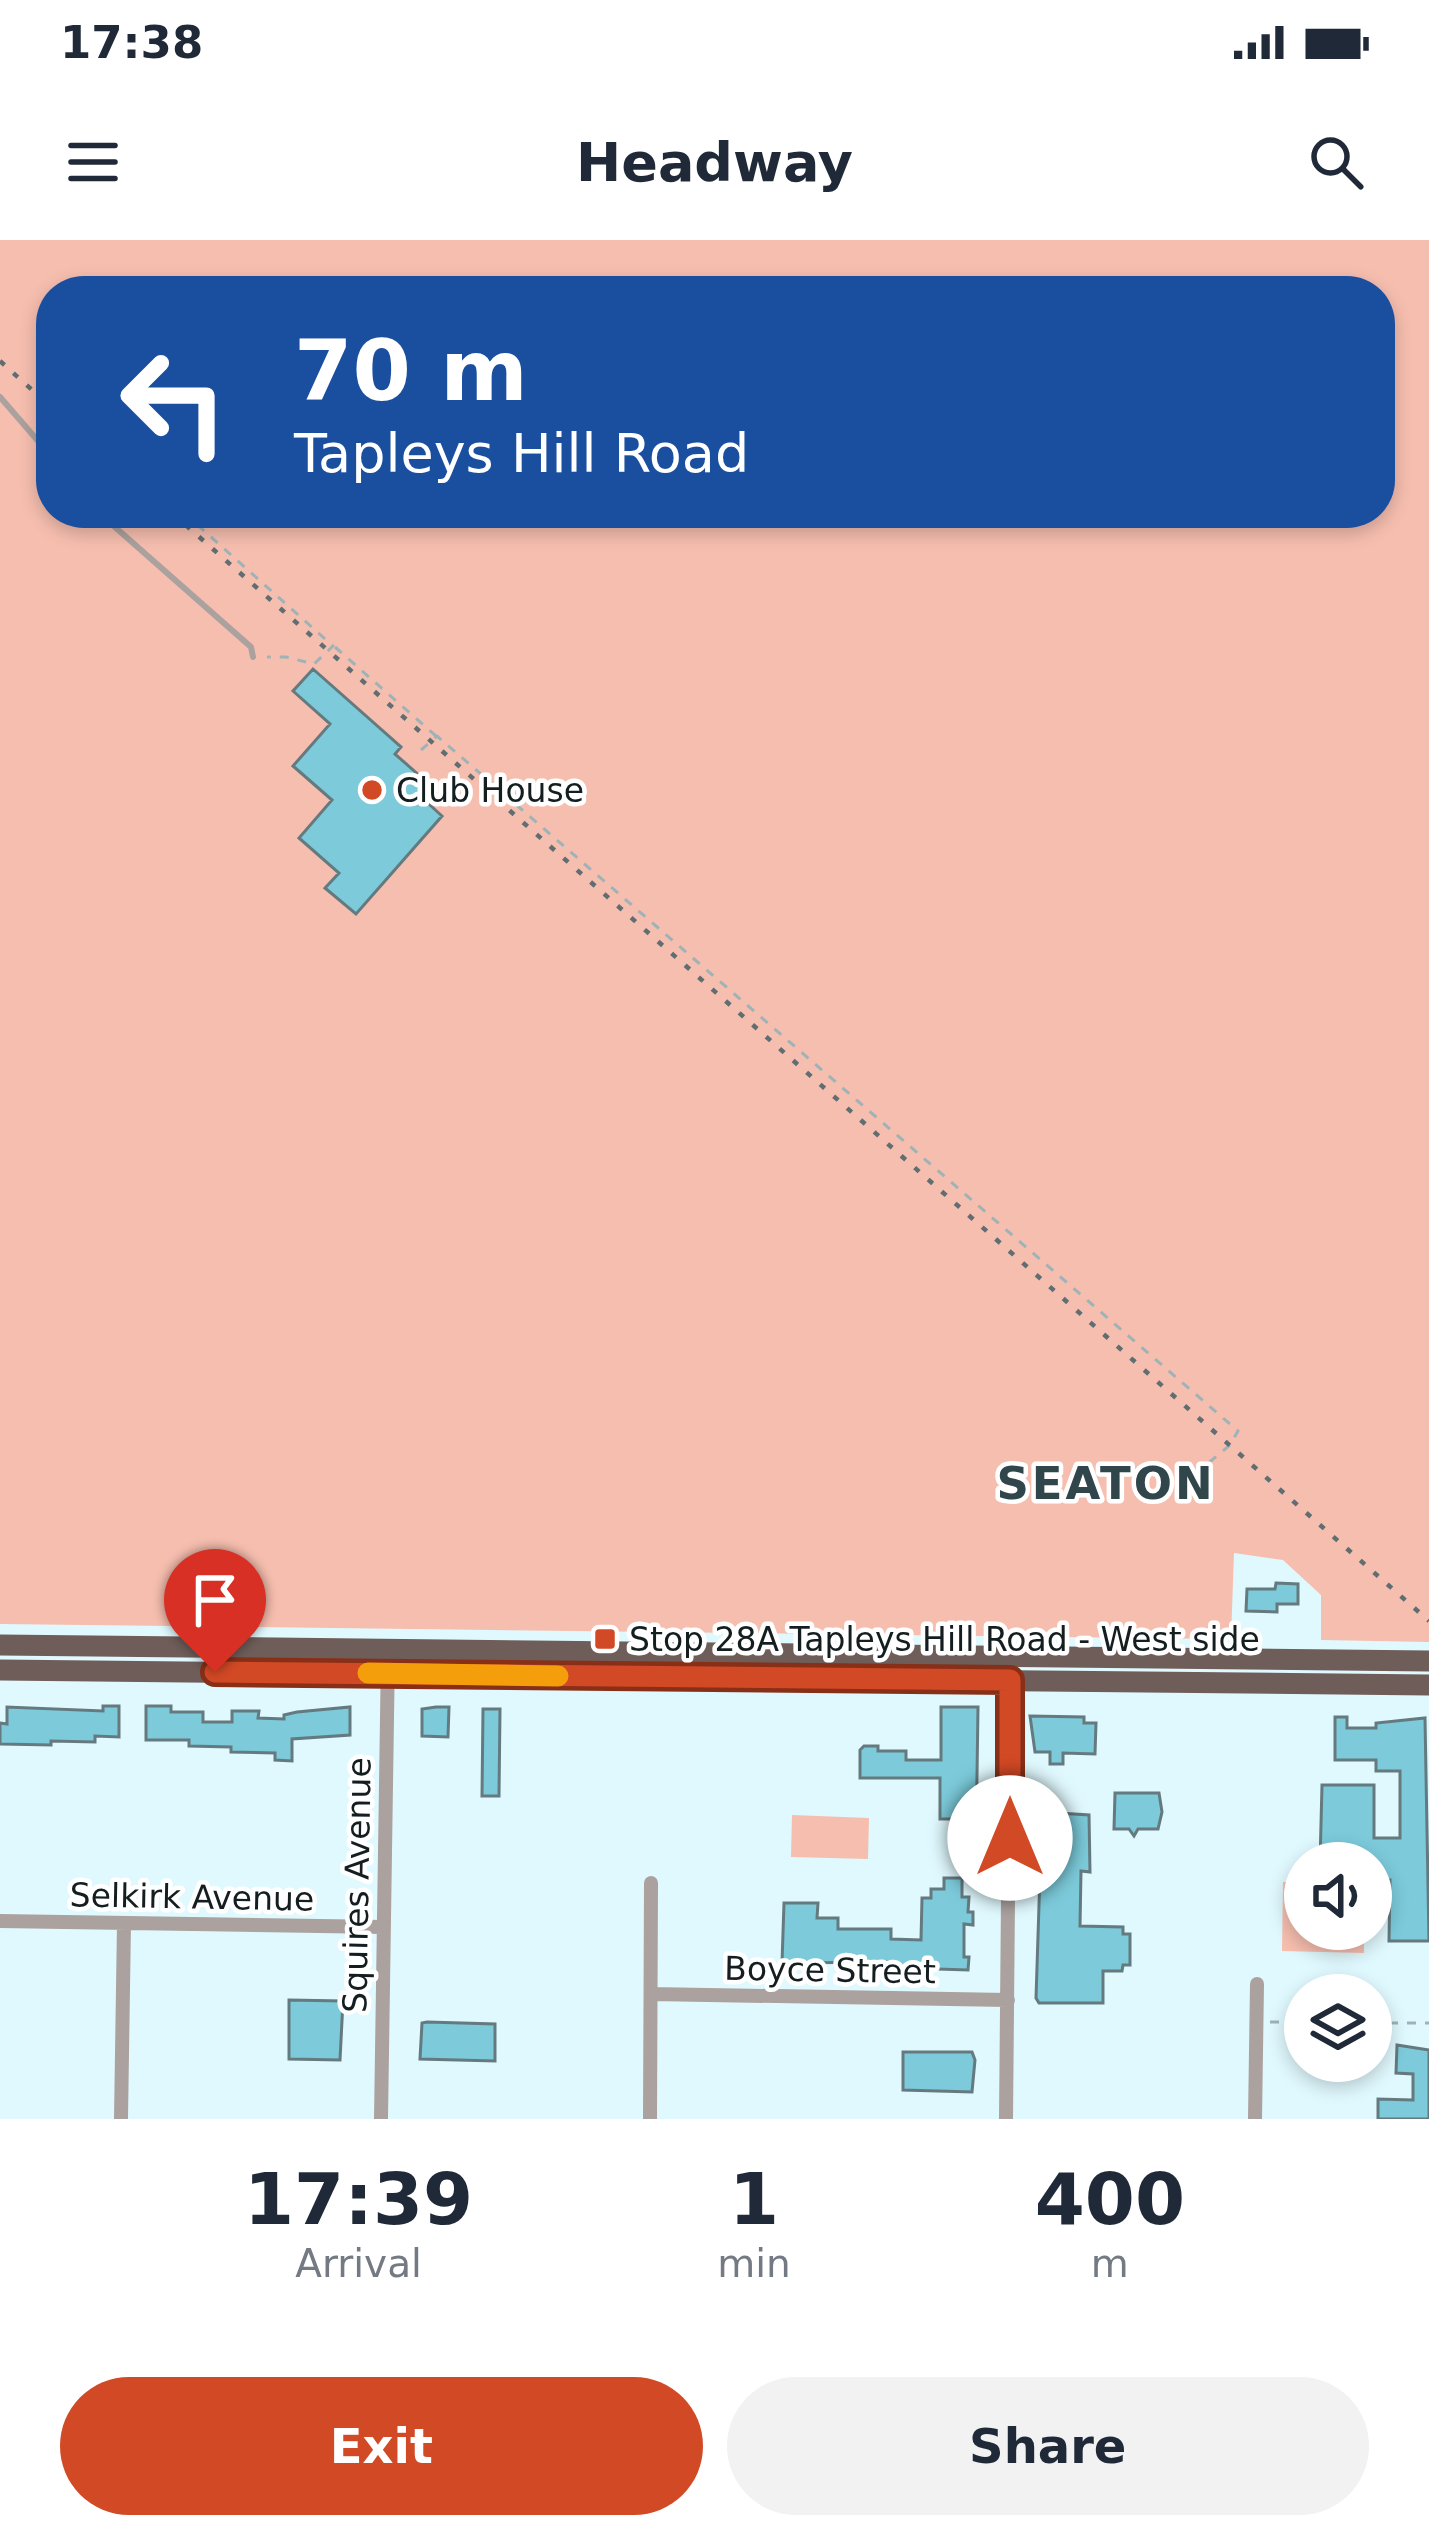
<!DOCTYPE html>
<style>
body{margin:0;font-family:"DejaVu Sans",sans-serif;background:#f2f2f3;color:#1f2937;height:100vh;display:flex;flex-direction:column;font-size:45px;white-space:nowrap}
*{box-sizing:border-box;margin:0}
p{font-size:39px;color:#747a83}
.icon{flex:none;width:66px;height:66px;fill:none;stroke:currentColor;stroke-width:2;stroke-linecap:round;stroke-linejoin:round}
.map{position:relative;height:1879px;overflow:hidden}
.side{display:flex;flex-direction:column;background:#fff;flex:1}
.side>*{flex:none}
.guide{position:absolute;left:36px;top:36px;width:1359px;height:252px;border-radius:48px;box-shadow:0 6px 18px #0003;background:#1a4fa0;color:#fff;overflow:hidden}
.fabs{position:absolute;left:1284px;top:1602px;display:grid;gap:24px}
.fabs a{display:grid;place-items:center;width:108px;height:108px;border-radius:50%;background:#fff;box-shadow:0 6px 18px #0003;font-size:60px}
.pin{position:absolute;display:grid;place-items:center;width:102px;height:102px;color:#fff;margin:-123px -51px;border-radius:50% 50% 50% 0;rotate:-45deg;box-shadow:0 0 12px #0007}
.pin .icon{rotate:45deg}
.me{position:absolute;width:132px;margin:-66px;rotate:0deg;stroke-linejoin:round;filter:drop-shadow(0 0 9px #0008)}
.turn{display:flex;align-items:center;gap:42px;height:252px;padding:0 60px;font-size:54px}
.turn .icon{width:156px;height:156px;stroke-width:2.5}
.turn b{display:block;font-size:84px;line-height:102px}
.eta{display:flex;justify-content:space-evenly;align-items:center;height:204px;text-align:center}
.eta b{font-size:72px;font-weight:600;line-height:84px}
.cta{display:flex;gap:24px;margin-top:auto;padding:24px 60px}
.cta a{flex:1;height:138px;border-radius:72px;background:#d24925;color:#fff;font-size:48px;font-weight:600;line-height:138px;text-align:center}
.cta a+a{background:#f2f2f3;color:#1f2937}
.status{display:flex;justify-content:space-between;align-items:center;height:84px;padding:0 60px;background:#fff;direction:ltr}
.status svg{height:33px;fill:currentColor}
header{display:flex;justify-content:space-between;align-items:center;height:156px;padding:0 60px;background:#fff;font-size:54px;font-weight:600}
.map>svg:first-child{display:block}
.green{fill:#f6beaf;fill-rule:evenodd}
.building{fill:#7ccada;stroke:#647a7f;stroke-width:3}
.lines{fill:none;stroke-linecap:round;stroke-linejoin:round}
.path{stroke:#9fb3b7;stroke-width:3;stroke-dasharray:9 9;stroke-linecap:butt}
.lane{stroke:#aba19e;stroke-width:6}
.street{stroke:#aba19e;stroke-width:14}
.primary{stroke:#6e5d59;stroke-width:21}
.rail{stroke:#606e72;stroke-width:4.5;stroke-dasharray:6 12;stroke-linecap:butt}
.route-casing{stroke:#882f18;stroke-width:30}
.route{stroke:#d24925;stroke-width:21}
.slow{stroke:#f59e0b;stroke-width:21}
.poi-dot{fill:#d24925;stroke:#fff;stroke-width:4.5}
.labels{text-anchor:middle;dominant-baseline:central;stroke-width:9;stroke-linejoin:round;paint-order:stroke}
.poi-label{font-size:33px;fill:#141d1f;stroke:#fff;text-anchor:start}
.street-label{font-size:33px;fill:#141d1f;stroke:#fff}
.district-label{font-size:45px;font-weight:bold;letter-spacing:3px;fill:#31464b;stroke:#fff}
</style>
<div class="status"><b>17:38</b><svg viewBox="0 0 49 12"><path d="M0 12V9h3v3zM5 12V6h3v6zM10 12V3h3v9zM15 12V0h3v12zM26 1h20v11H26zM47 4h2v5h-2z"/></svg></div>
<header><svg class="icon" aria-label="menu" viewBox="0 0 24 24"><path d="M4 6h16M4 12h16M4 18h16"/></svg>Headway<svg class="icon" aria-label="search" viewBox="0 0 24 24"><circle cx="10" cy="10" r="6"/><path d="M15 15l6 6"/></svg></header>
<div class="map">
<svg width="1429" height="1879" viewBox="0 0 1429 1879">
<rect width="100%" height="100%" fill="#e0f9fe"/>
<!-- green -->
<path class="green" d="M0 0H1429V1402L1321 1400V1355L1283 1320 1234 1313 1231 1399 0 1384ZM51 51H1380V273H51Z
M792 1575 869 1578 868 1619 791 1617Z
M1283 1642H1305V1689H1364V1713L1282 1711Z"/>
<!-- building -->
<path class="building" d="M313 429 401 507 395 514 429 544 419 555 442 576 356 674 325 648 339 633 299 598 332 560 293 526 330 484 293 451Z
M1276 1343 1298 1344V1364H1277V1372L1246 1371 1247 1349H1275Z
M103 1466H119V1497L95 1496V1502L51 1501V1505L0 1504V1483L7 1484V1467L103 1471Z
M146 1466H171V1472H203V1482H232V1471H259L258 1478 284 1479V1475L297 1472 350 1467V1495L292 1499V1521L275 1520V1513L231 1512V1507L189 1506V1500H146Z
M436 1467H449L448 1497 422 1496V1469Z
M941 1467H978L976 1603 977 1612H981V1627H957L958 1579H940V1538H860V1510L864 1506H878V1511H906V1520H941Z
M483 1469H500L499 1556H482Z
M1030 1476 1084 1477V1483H1096L1095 1514 1063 1513V1524H1050V1512H1035Z
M1335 1477H1347V1488H1376V1483L1425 1478 1429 1701H1389L1390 1640H1371V1623H1320L1322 1545H1374V1598H1400V1531H1376V1520H1335Z
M1115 1553H1159L1162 1572 1158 1589H1138L1134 1596 1129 1589H1114Z
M1042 1572 1089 1575 1090 1632 1081 1631 1080 1686 1123 1687V1694H1130V1725H1123L1122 1731H1103V1763H1039L1036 1758Z
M944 1638H962V1657H969L968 1672H973V1685L964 1684V1717H969L968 1730 906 1728 894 1722 782 1723 784 1663H818L817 1678H838V1689H891V1699L921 1700 922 1658H931V1649H944Z
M289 1760 343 1761 340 1820 289 1819Z
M427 1782 495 1784V1821L420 1819 422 1783Z
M1397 1805 1429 1810V1879H1378V1859L1413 1860V1834L1396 1833Z
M903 1812H972L975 1820 972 1852 903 1850Z"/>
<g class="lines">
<!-- path -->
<path class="path" d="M184 273 333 406 314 424 286 417H267
M335 407 436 496
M421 510 437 496 1238 1191 1230 1205 1200 1230
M1270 1782H1305
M1371 1783H1429"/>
<!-- lane -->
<path class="lane" d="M0 157 51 216
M99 273 251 407 253 417"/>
<!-- street -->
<path class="street" d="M0 1681 384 1687
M651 1754 1008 1760
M121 1879 124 1683
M381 1879 388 1411
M650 1879 651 1643
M1006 1879 1010 1440
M1255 1879 1257 1744"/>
<!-- primary -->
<path class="primary" d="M0 1405 1429 1421
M0 1430 1429 1445"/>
<!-- rail -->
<path class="rail" d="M0 121 51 167
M172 273 1429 1381"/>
</g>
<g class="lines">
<!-- route casing -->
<g class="route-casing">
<path id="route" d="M215 1432 1010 1440V1598"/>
</g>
<!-- route -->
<use href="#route" class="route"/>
<!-- slow -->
<path class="slow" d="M368 1433 558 1436"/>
</g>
<!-- markers -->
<g class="poi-dot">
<circle cx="372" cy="550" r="12"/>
<rect x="593" y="1387" width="24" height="24" rx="6"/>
</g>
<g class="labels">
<!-- poi labels -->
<g class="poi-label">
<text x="396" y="550">Club House</text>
<text x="629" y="1399">Stop 28A Tapleys Hill Road - West side</text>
</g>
<!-- street labels -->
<g class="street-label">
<text transform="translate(357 1645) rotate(-89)">Squires Avenue</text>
<text transform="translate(192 1657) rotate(1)">Selkirk Avenue</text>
<text transform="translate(830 1730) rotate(1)">Boyce Street</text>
</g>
<!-- district labels -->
<g class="district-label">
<text x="1106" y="1243">SEATON</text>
</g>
</g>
</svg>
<div class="fabs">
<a><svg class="icon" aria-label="sound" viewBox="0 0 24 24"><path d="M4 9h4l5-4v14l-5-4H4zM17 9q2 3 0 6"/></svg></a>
<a><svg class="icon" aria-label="layers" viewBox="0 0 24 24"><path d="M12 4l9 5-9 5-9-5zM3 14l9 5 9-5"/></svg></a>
</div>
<div class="pin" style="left:215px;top:1432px;background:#d93025"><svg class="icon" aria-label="arrive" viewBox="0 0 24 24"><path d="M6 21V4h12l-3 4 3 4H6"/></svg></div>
<svg class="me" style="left:1010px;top:1598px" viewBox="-20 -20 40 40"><circle r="19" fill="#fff"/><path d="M0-13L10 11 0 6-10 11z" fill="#d24925"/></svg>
<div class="guide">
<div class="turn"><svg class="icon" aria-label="left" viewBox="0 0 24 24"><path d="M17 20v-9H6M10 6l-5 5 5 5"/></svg><div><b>70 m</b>Tapleys Hill Road</div></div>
</div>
</div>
<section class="side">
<div class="eta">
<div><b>17:39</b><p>Arrival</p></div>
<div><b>1</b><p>min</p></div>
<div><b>400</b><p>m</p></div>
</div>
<div class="cta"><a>Exit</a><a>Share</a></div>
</section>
